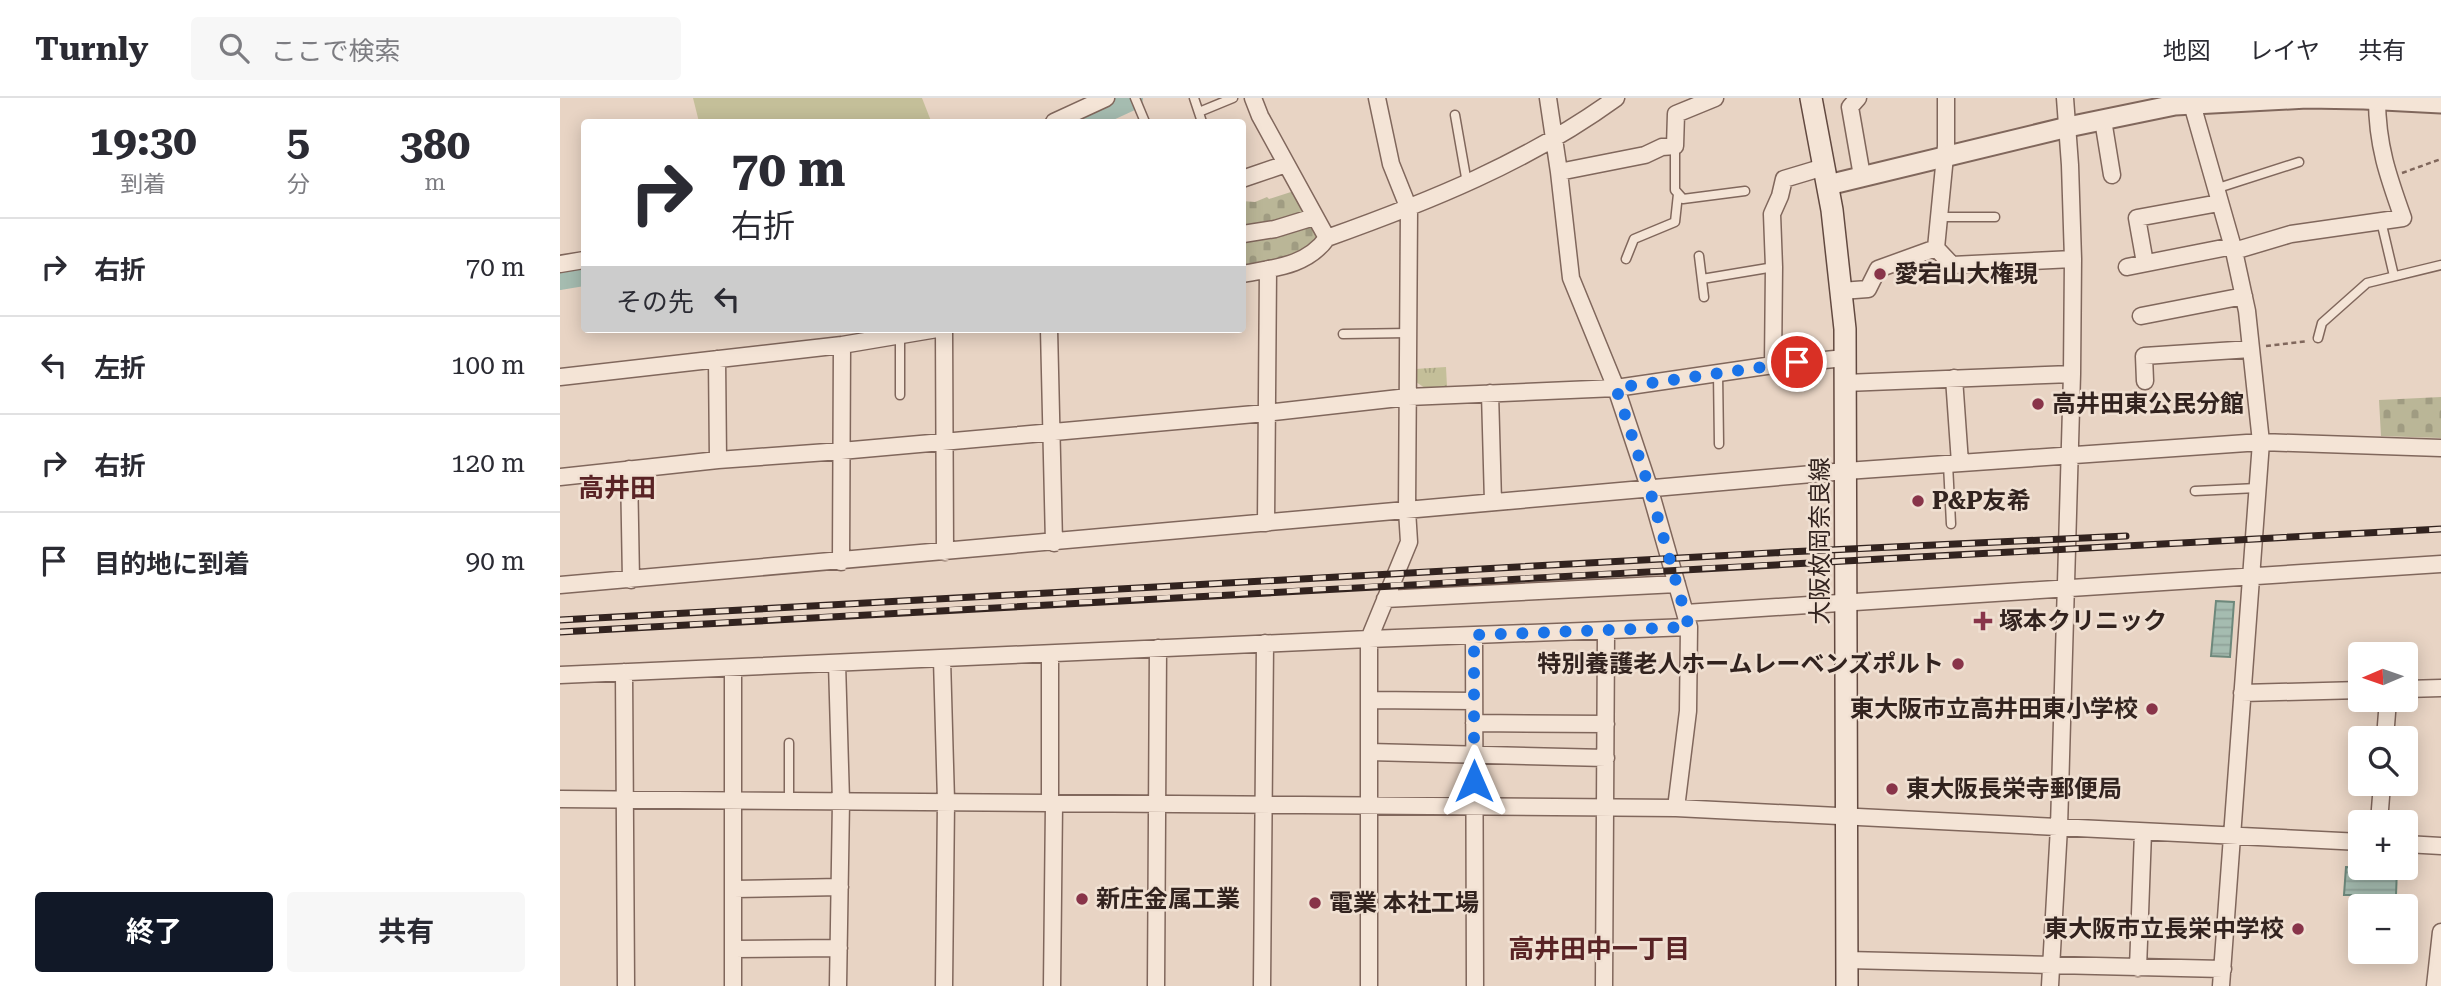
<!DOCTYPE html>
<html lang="ja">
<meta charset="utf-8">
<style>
body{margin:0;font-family:"Roboto Serif","Noto Sans JP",serif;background:#f7f7f7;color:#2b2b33;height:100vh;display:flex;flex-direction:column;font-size:26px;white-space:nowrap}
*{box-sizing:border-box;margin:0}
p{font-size:23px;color:#7c7c81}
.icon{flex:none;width:38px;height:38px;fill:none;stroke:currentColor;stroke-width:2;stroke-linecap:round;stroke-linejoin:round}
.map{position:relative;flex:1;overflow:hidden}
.drawer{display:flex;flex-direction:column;background:#fff;width:560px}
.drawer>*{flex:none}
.hud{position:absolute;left:21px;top:21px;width:665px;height:214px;border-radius:7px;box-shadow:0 4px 18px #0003;background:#fff;color:#2b2b33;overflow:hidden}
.needle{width:46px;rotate:268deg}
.controls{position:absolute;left:1788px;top:544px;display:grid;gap:14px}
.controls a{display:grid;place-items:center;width:70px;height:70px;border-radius:7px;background:#fff;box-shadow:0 4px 18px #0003;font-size:35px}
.pin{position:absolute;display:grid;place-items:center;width:60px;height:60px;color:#fff;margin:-30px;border:4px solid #fff;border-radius:50%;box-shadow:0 2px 7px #0007}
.me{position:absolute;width:77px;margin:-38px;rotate:0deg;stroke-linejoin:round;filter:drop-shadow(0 0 5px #0008)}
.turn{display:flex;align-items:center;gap:24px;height:147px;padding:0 35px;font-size:32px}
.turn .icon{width:91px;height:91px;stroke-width:2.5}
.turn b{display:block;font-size:49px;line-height:60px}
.then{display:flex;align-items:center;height:66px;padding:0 35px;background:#0003;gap:14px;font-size:26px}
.eta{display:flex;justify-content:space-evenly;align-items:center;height:119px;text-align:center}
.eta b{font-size:42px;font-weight:700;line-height:49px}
.cta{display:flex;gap:14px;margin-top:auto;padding:14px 35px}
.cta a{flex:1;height:80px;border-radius:7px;background:#111827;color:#fff;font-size:28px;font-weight:700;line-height:80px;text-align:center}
.cta a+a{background:#f7f7f7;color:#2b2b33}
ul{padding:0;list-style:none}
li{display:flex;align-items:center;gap:21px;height:98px;padding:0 35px;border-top:2px solid #e1e1e2}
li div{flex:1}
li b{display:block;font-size:26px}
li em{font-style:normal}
header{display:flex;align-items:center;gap:42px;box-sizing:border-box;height:98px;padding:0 35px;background:#fff;border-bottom:2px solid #e1e1e2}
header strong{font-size:33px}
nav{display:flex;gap:38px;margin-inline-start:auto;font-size:24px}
.search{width:490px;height:63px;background:#f7f7f7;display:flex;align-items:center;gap:18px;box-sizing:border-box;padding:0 24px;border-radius:7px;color:#7c7c81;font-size:26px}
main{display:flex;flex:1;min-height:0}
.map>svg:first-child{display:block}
.cemetery{fill:url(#cemetery-stones)}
.park{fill:url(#park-tufts)}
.garden{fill:#c4bf99}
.water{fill:url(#water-rules);stroke:#6d887b;stroke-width:2}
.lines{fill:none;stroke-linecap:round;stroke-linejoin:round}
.river{stroke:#a5bcb0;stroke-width:26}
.service-casing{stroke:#80675c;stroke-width:11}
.minor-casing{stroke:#80675c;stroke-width:19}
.tertiary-casing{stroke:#80675c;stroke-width:23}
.secondary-casing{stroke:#624940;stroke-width:24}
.path{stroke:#80675c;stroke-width:2.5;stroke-dasharray:5 3.5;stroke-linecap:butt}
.service{stroke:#f4e4d6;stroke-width:8}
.minor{stroke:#f4e4d6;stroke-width:16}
.tertiary{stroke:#f4e4d6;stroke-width:19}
.secondary{stroke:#f4e4d6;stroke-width:21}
.rail-casing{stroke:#32231f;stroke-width:7}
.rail{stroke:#f0e0d2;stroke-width:4.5;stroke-dasharray:13;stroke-linecap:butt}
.route{stroke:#1a73e8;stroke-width:12;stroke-dasharray:0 21.6}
.poi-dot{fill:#883449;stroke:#f0e0d2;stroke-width:2.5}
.labels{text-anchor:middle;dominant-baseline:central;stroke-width:5;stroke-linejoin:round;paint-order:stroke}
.poi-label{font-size:24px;font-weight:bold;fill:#32231f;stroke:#f0e0d2;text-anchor:start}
.street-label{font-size:24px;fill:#32231f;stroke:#f0e0d2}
.neighbourhood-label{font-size:26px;font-weight:bold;fill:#592325;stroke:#f0e0d2}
</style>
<header>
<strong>Turnly</strong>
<div class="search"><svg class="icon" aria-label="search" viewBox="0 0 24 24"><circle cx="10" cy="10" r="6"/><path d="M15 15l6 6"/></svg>ここで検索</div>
<nav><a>地図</a><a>レイヤ</a><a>共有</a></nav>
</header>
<main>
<section class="drawer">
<div class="eta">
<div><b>19:30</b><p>到着</p></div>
<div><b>5</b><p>分</p></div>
<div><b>380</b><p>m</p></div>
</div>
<ul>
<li><svg class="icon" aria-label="right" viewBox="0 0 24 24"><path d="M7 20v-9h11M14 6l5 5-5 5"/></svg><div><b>右折</b></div><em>70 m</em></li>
<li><svg class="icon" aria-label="left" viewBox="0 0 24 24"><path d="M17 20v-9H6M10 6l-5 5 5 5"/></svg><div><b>左折</b></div><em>100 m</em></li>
<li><svg class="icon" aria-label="right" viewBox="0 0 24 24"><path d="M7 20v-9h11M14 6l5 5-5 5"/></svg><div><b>右折</b></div><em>120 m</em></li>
<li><svg class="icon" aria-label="arrive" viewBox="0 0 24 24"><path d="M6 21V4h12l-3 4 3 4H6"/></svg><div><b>目的地に到着</b></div><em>90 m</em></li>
</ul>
<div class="cta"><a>終了</a><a>共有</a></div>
</section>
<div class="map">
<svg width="1881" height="888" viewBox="0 0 1881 888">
<defs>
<pattern id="cemetery-stones" width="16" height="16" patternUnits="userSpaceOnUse" patternTransform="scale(1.75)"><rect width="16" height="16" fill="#bab697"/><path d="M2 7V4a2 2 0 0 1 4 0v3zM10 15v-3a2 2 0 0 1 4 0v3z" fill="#a09c82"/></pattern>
<pattern id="park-tufts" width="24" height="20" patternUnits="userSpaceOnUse" patternTransform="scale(1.75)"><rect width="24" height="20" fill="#c4bf99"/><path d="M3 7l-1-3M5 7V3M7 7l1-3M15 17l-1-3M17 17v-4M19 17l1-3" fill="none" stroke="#a9a483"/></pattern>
<pattern id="water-rules" width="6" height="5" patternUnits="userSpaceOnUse" patternTransform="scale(1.75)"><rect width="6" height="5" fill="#a5bcb0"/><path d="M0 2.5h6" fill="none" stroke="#8ea197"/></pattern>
</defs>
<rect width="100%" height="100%" fill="#e8d4c4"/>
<!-- cemetery -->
<path class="cemetery" d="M734 93 759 139 744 154 683 171 682 103 695 104 707 99 709 101Z
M1881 299V340L1821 338 1819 302Z"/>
<!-- park -->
<path class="park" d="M886 269 887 289 865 290 856 284 855 271Z"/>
<!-- garden -->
<path class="garden" d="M133 0H362L371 23 139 24Z"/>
<!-- water -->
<path class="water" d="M1656 503 1674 504 1670 559 1651 558Z
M1786 769 1837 771 1836 797H1784Z"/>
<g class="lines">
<!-- river -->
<path class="river" d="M518 24 570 0
M0 179 24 175"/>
<!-- service casing -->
<g class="service-casing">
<path id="service" d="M575 0 585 24
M634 0 642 24
M639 14 673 0
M895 17 907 85
M1115 48V92L1123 101 1185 93
M1655 91 1739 64
M1379 119H1435
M1821 123 1834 178
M1139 158 1144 199
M1066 161 1074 141 1115 124 1118 96
M1142 181 1214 169
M783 236 848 235
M1758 240 1762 225 1807 185 1881 167
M1158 275 1159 346
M340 297V239
M1388 366 1391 426
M1635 393 1697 390
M229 703V645"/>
</g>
<!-- minor casing -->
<g class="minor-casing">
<path id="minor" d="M693 0 700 18 767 140
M988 0 999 74 1011 180 1056 290 1089 389 1129 529 1128 613 1116 710
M1298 0 1290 9 1302 78
M1386 0V48L1376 150 1392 167 1513 161
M1632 6 1674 153 1687 213 1701 344 1661 888
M1543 22 1552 77
M494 24 546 0
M999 74 1085 57 1102 49 1115 48 1116 16 1155 0
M682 81 726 66
M683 136 715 131 754 119
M1674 153 1731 136 1843 120C1828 78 1817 47 1817 1
M1585 165 1577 120 1659 105
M0 166 24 162
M1567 169 1673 148
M682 176C714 170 747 168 767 140 868 104 968 64 1056 0
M1281 193 1308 191 1318 171 1376 150
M1581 218 1684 198
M384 231 385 454
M489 231 494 445
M157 261 158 362
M1213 267 1214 169 1212 116 1220 98 1224 81 1264 69
M0 279 282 247 377 231
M1394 280 1400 365
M1585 283 1584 258 1691 251
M1285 285 1512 276
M930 295 933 404
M69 371 71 482
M0 379 158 362 281 353 706 315 848 299 1056 290 1213 267 1285 260
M706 425 708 171
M281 464 282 247
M0 487 1286 373 1701 344 1881 350
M825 501 1117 486
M1125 515 1881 466
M914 537 915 888
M490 556V706
M382 561 386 703 384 888
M277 565 281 703 278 888
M173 570V888
M64 574 66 888
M0 577 809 541 1129 529
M1846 591 1881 590
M1682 595 1801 592
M809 602 914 603
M914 625 1046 626
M1825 640 1828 602
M809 654 1046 660
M0 701 1116 710 1801 744
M1819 724 1822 686
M1846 746 1881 748
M174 791 280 789
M174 851 279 850
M1287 862 1663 871
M1578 870 1583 734
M492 888 494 706
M596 888 598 550
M702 888 705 545
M809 888V541L849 444 847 412 849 111 831 66 817 0
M1044 888 1046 533
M1490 888 1499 729 1512 276 1513 161 1510 67 1505 0
M1875 888 1881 834"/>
</g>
<!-- tertiary casing -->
<g class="tertiary-casing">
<path id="tertiary" d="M1268 87 1508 29 1615 7 1747 0 1804 1 1881 5"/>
</g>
<!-- secondary casing -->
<g class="secondary-casing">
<path id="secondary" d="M1251 0 1272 112 1285 231 1287 888"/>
</g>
<!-- path -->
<path class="path" d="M1842 75 1881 61
M1706 248 1748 243"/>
<!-- service -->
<use href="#service" class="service"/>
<!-- minor -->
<use href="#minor" class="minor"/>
<!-- tertiary -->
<use href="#tertiary" class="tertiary"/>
<!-- secondary -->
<use href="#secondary" class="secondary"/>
<!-- rail casing -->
<g class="rail-casing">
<path id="rail" d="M0 522 1227 454 1566 438
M0 534C627 497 1254 465 1881 431"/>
</g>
<!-- rail -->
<use href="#rail" class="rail"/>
</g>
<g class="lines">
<!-- route -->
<path class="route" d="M914 683V537L1129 529 1089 389 1056 290 1237 264"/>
</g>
<!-- markers -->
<g class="poi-dot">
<circle cx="1320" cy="176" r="7"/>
<circle cx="1478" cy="306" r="7"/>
<circle cx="1358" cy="403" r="7"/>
<path d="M1419.5 512.5h7v7h7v7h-7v7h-7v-7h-7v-7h7z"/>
<circle cx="1398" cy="566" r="7"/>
<circle cx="1592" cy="611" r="7"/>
<circle cx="1332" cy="691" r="7"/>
<circle cx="522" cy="801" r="7"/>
<circle cx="755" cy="805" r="7"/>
<circle cx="1738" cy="831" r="7"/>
</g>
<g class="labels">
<!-- poi labels -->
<g class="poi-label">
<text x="1334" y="176">愛宕山大権現</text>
<text x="1492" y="306">高井田東公民分館</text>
<text x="1372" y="403">P&amp;P友希</text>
<text x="1439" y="523">塚本クリニック</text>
<text x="1384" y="566" text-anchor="end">特別養護老人ホームレーベンズポルト</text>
<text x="1578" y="611" text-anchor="end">東大阪市立高井田東小学校</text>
<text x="1346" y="691">東大阪長栄寺郵便局</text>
<text x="536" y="801">新庄金属工業</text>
<text x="769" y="805">電業 本社工場</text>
<text x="1724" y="831" text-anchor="end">東大阪市立長栄中学校</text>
</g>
<!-- street labels -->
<g class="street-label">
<text transform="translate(1260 443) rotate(-90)">大阪枚岡奈良線</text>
</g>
<!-- neighbourhood labels -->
<g class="neighbourhood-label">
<text x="57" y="390">高井田</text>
<text x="1039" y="851">高井田中一丁目</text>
</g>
</g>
</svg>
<div class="controls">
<a><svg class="needle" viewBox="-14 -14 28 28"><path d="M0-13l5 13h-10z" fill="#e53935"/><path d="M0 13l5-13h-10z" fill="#7c7c81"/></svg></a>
<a><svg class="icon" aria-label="search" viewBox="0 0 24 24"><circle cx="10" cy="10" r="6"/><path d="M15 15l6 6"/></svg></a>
<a>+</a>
<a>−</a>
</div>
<div class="pin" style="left:1237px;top:264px;background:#d93025"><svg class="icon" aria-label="arrive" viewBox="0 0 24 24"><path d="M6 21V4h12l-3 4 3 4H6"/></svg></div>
<svg class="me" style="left:914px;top:683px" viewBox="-20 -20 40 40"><path d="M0-17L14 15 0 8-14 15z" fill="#1a73e8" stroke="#fff" stroke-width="4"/></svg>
<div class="hud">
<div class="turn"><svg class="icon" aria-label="right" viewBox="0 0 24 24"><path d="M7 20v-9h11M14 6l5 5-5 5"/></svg><div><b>70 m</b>右折</div></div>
<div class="then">その先<svg class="icon" aria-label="left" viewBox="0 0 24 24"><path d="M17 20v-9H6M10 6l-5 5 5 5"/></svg></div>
</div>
</div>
</main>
